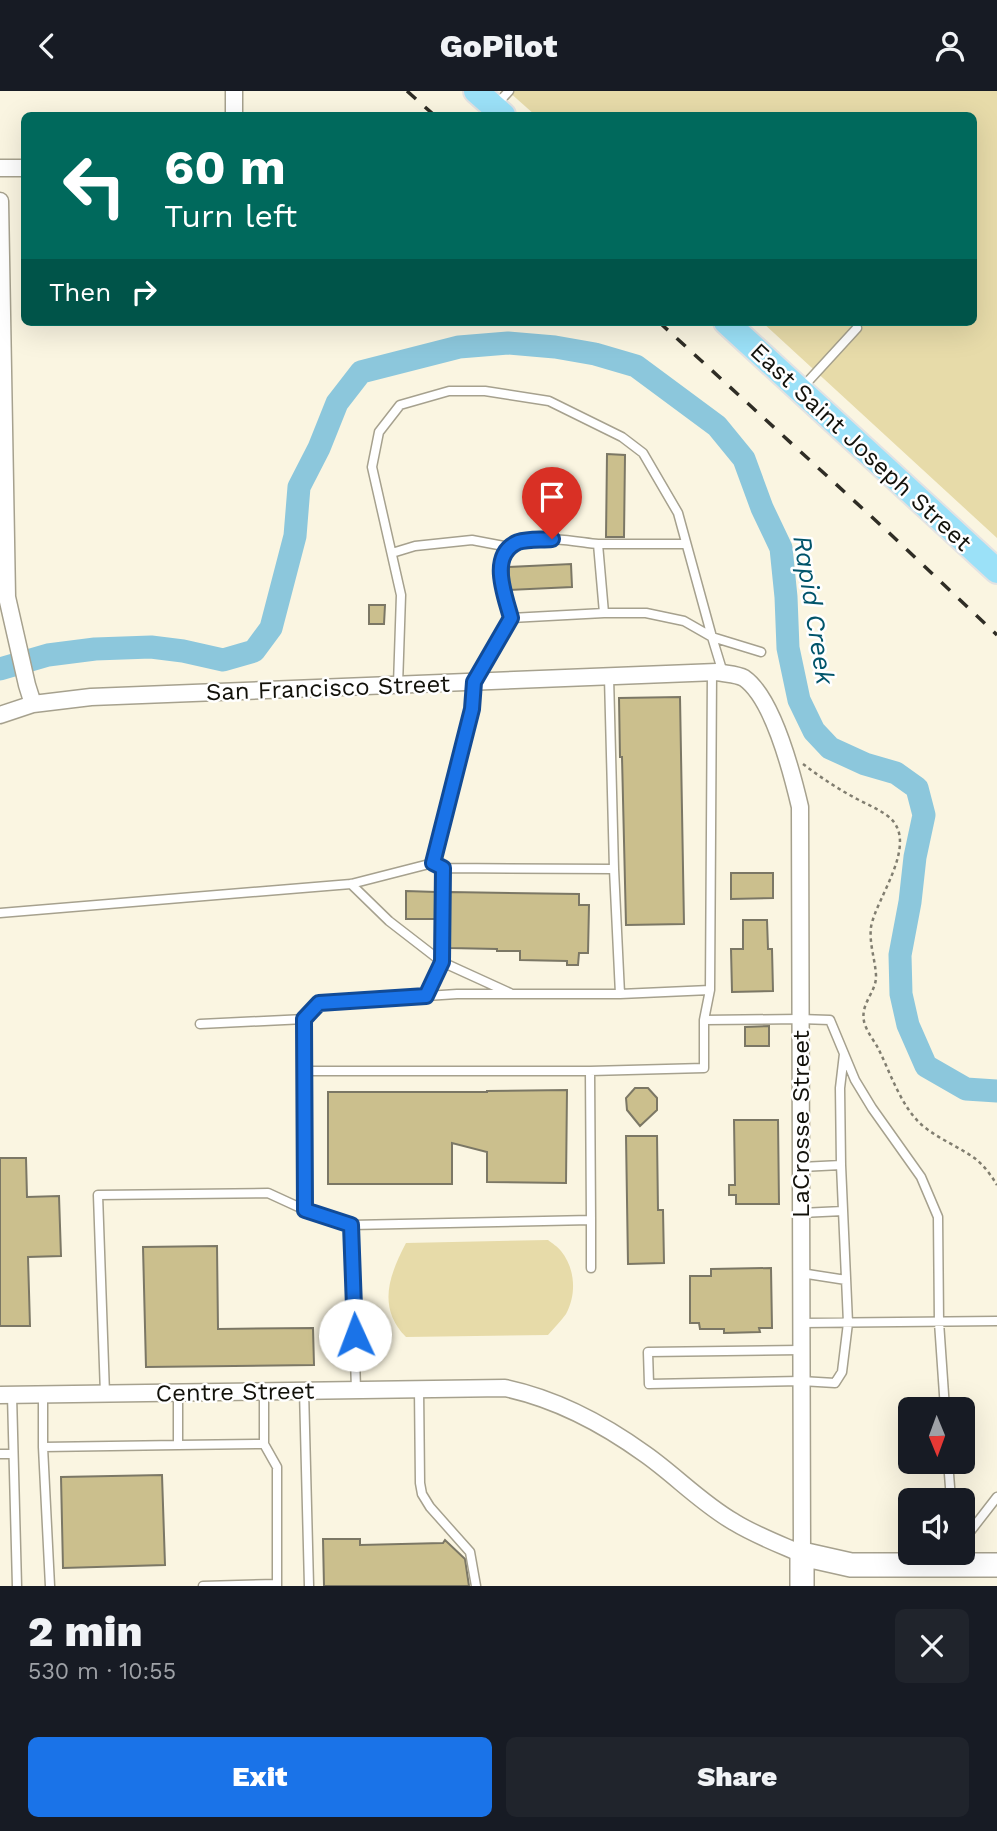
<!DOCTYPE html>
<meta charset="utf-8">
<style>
body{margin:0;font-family:"Work Sans",sans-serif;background:#20242c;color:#f1f3f6;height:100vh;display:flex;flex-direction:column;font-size:26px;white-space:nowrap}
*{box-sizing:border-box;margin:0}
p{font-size:23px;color:#9ea1a6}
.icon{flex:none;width:38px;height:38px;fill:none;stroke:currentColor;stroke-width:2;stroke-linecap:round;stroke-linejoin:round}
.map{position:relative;height:1495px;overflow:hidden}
.drawer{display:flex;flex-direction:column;background:#171b24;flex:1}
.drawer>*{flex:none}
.guide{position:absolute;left:21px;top:21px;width:956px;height:214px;border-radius:10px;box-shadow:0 7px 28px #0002;background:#00695c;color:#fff;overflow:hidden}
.needle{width:46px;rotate:179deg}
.buttons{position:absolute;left:898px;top:1306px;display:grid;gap:14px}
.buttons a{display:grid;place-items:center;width:77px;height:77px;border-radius:10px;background:#171b24;box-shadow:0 7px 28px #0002;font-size:35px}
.pin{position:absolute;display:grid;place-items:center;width:60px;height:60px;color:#fff;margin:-72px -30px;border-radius:50% 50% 50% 0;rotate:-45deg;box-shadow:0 0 7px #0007}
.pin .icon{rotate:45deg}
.me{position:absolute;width:77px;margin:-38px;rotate:358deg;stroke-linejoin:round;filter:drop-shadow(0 0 5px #0008)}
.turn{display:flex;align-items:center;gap:24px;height:147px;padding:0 28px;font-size:32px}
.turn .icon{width:91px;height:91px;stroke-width:2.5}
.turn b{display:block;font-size:49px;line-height:60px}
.then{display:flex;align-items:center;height:66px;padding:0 28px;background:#0003;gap:14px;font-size:26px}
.round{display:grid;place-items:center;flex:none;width:74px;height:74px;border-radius:10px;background:#20242c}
.headline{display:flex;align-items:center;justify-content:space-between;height:119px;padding:0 28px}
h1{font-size:42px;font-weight:800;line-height:52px}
.cta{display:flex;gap:14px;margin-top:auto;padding:14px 28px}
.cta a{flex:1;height:80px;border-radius:10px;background:#1a73e8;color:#fff;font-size:28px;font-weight:800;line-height:80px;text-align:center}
.cta a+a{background:#20242c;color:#f1f3f6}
header{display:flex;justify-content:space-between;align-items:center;height:91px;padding:0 28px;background:#171b24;font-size:32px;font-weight:800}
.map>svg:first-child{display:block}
.green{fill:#e7dba9}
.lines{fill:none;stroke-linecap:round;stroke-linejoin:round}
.river{stroke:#8cc7dc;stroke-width:23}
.building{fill:#cbbf8d;stroke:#7b7765;stroke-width:2}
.lane-casing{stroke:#a6a18e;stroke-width:11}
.street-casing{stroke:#a6a18e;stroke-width:19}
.secondary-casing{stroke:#a6a18e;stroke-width:26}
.primary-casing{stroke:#e3e2e2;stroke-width:28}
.path{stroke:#817e70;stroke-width:2.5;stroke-dasharray:3.5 3.5;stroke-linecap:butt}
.lane{stroke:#fff;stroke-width:8}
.street{stroke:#fff;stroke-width:16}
.secondary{stroke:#fff;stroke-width:23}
.primary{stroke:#9be1f8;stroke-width:24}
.rail{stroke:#2f2d25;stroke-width:3.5;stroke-dasharray:12 12;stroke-linecap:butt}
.route-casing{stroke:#114b97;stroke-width:18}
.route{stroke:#1a73e8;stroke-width:12}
.labels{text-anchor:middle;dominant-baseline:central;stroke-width:5;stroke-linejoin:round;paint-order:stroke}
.street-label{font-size:24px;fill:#12110a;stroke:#fff}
.water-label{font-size:26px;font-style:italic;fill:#00546a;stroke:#fff}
</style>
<header><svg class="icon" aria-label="back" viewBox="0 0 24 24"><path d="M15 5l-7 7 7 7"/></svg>GoPilot<svg class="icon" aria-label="person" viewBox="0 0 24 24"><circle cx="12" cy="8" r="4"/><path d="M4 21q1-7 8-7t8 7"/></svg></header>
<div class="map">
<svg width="997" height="1495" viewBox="0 0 997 1495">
<rect width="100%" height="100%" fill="#faf5e1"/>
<!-- green -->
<path class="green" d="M508 0H997V447L762 231H973V24H535Z
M548 1149C552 1152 558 1156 561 1160 575 1177 577 1203 566 1223 561 1230 554 1237 548 1244L406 1246C377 1216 389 1185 406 1152Z"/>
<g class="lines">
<!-- river -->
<path class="river" d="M0 578 48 564 95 558 151 556 183 560 223 569 254 560 271 537 295 445 299 396 319 357 337 312 361 281 459 256 508 252 555 256 595 263 636 275 717 335 744 368 762 417 781 457 786 506 788 557 799 609 814 640 830 657 865 673 896 682 917 697 924 724 915 766 910 811 900 864 901 903 908 934 926 975 966 998 997 1000"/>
</g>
<!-- building -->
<path class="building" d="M607 363 625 364 624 446H606Z
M571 473 572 496 509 499V476Z
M369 514H385L384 533H369Z
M680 606 684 833 626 834 622 666H620L619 607Z
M731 782H773V807L731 808Z
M406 800 436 801V828H406Z
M449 801 579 803V814H589L588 862H579L578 874H567V870L520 869V860H497V858L450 857Z
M743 829H767L768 858H772L773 900 732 901 731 858H743Z
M769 935V955H745V936Z
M635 997H648L657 1007V1019L640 1035 627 1019 626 1007Z
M567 999 566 1092 487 1091V1061L452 1052V1093H328V1001H487V1000Z
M734 1029H778L779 1113H736V1104H729V1094H735Z
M626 1045H657L658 1119H663L664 1172 628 1173Z
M0 1067H26L27 1106 59 1105 61 1165 28 1166 30 1235H0Z
M217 1155 218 1238 313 1237 314 1274 146 1276 143 1156Z
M771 1177 772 1237H759L760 1241 724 1242V1238H700L699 1232H690V1185H711V1178Z
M162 1384 165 1474 63 1477 61 1386Z
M323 1448H360V1454L443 1452 445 1449 465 1468 469 1495H324Z"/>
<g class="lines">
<!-- lane casing -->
<g class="lane-casing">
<path id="lane" d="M497 13 509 0
M802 297 857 237
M598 453H685
M392 462 415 455 472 449 509 456
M511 527 604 522
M609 586 614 778
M398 594 401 504 372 376 379 341 400 314 449 300H485L549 310 622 346 643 362 678 422 712 546 761 561
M433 772 443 777 614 778 620 903
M351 793 389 830 442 871 510 902
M0 822 351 793 433 772 472 618 474 591 511 527C507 514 500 498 500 484 498 433 566 450 598 453L604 522H646L684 530 712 546 723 582
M426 905 442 871 443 777
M704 929 800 928 830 929 855 989 872 1017 921 1086 938 1126 939 1231 945 1318
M200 933 305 928
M305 980H590
M801 1076 841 1074
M305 1119V928L319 912 457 903H620L710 899
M801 1122 843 1120
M591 1129V1177
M351 1134 591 1129 590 980 704 977V929L710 899 712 581
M801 1182 846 1189
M801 1232 997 1230
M801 1259 648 1261 649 1293 801 1290 835 1292 842 1281 848 1232 841 1074 840 997 844 963
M419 1298 420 1392 422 1403 430 1416 470 1461 476 1495
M304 1299 309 1495
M264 1301V1353L277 1376V1495
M178 1302V1354L264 1353
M105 1303 98 1104 268 1102 305 1119 351 1134 356 1299
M12 1304 17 1495
M43 1304V1356L50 1495
M43 1356 178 1354
M0 1363H13
M948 1370 951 1409
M962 1451 997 1406
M203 1495 277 1493"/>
</g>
<!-- street casing -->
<g class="street-casing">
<path id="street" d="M234 24V0
M0 77H24
M0 110 7 506 27 594 33 613
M0 624 33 613 91 606 717 581C725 583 737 583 744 587 773 607 792 682 800 716L802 1463C779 1453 755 1444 734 1431 701 1412 675 1384 645 1363 602 1332 557 1308 505 1297L0 1304"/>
</g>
<!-- secondary casing -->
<g class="secondary-casing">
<path id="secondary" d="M802 1495V1463L851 1474H997"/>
</g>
<!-- primary casing -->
<g class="primary-casing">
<path id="primary" d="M476 0 503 24
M726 231 997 480"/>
</g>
<!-- path -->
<path class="path" d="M803 673C820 686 838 698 857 708 868 714 879 718 889 726 920 752 876 807 871 836 869 852 875 868 876 884 877 902 858 913 865 934 868 942 874 950 878 957 891 983 901 1016 923 1035 939 1048 957 1055 973 1066 983 1073 991 1084 997 1094"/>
<!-- lane -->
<use href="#lane" class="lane"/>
<!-- street -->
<use href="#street" class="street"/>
<!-- secondary -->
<use href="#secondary" class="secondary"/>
<!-- primary -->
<use href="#primary" class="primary"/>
<!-- rail -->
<path class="rail" d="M407 0 434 24
M659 231 886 439 997 544"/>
</g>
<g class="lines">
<!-- route casing -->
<g class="route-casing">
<path id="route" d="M355 1244 351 1134 305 1119 304 928 319 912 426 905 442 871 443 777 433 772 472 618 474 591 511 527C505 504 488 464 518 451 528 448 541 449 552 448"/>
</g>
<!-- route -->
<use href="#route" class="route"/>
</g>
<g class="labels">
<!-- street labels -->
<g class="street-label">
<text transform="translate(861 356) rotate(43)">East Saint Joseph Street</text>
<text transform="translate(328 597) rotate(-2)">San Francisco Street</text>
<text transform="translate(801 1033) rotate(-90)">LaCrosse Street</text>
<text transform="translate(235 1301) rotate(-1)">Centre Street</text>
</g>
<!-- water labels -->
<g class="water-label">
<text transform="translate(814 519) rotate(81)">Rapid Creek</text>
</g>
</g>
</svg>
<div class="buttons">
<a><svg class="needle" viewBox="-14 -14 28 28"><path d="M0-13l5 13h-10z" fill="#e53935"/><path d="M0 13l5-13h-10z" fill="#9ea1a6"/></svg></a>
<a><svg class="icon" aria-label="sound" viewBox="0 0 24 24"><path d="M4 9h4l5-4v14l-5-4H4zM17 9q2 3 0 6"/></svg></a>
</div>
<div class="pin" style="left:552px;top:448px;background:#d93025"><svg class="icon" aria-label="arrive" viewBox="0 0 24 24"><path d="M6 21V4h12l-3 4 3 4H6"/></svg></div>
<svg class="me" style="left:355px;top:1244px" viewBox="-20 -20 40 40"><circle r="19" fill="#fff"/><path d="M0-13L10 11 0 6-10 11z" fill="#1a73e8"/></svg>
<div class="guide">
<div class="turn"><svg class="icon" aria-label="left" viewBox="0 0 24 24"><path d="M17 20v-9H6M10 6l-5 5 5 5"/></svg><div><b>60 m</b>Turn left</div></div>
<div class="then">Then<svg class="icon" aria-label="right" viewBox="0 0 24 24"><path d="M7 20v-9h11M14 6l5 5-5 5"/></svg></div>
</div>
</div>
<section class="drawer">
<div class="headline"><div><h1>2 min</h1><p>530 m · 10:55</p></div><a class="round"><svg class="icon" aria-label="close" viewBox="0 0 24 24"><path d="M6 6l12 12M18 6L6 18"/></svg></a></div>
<div class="cta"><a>Exit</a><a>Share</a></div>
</section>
